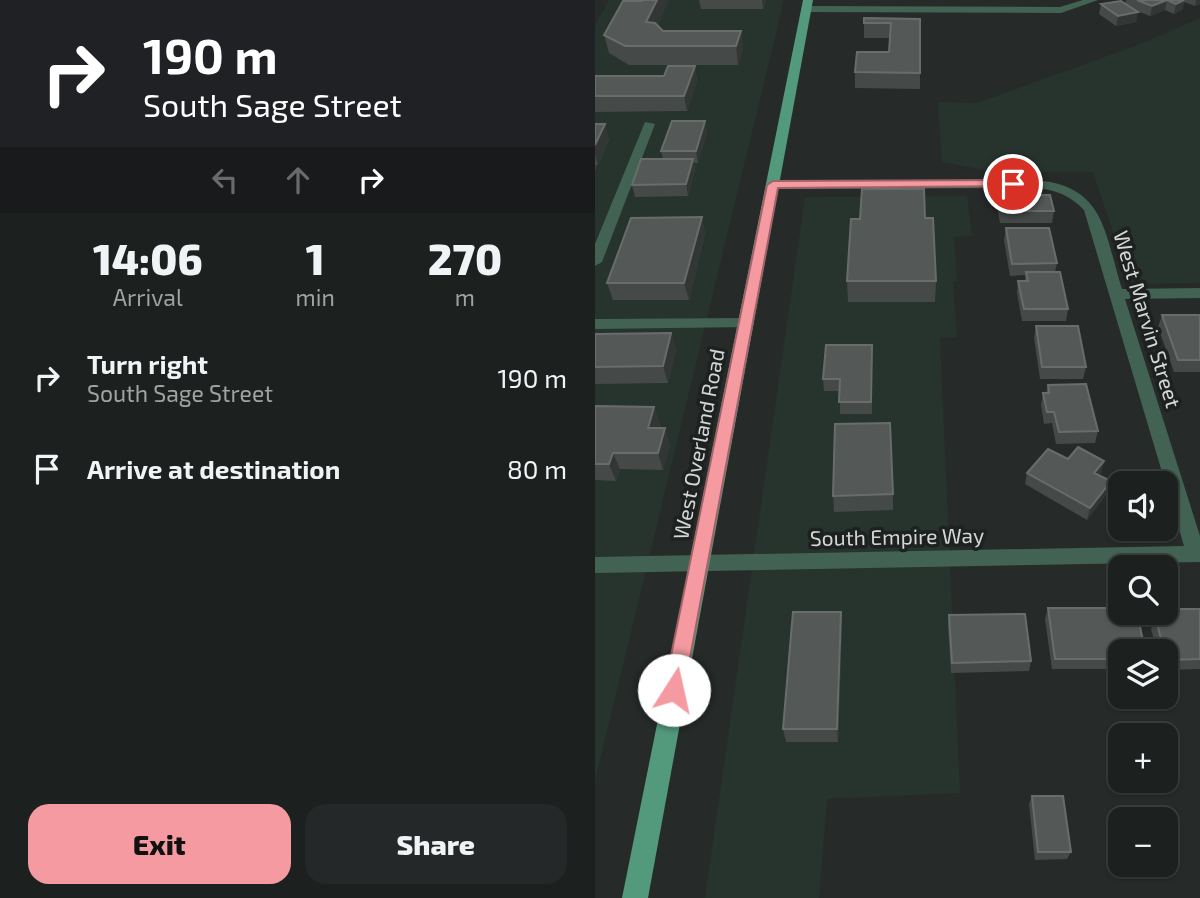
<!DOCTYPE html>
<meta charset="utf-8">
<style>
body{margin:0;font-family:"Exo 2",sans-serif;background:#252828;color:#f1f3f6;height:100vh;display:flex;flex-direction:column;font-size:26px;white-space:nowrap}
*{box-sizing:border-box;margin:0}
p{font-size:23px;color:#a0a3a4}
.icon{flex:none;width:38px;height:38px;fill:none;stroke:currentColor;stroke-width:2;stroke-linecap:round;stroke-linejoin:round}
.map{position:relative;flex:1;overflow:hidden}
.drawer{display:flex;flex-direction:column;background:#1c201f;width:595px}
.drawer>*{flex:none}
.hud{background:#202124;color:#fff;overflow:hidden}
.fabs{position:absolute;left:513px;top:471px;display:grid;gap:14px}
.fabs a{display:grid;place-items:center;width:70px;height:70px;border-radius:14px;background:#1c201f;box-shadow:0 2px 5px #0004,0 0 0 2px #3a3e3d;font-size:35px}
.pin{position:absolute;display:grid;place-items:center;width:60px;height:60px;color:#fff;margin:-30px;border:4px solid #fff;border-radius:50%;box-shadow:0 2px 7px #0007}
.me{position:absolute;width:77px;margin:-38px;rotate:10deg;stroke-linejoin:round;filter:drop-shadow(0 0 5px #0008)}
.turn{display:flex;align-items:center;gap:24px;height:147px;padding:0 28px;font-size:32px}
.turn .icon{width:91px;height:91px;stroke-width:2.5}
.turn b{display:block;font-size:49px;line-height:60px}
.lanes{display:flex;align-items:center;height:66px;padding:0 28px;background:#0003;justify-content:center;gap:35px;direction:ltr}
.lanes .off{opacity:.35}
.eta{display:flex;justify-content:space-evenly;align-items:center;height:119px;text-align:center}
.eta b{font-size:42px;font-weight:800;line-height:49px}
.action{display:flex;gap:14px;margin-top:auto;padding:14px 28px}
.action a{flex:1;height:80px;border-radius:21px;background:#f49aa0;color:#111;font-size:28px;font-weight:800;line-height:80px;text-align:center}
.action a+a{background:#252828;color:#f1f3f6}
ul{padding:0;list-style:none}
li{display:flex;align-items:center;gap:21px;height:91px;padding:0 28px}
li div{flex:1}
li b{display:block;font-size:26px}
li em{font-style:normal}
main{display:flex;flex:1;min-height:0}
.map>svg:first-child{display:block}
.built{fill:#27332d}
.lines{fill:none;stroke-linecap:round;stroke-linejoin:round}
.minor{fill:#426254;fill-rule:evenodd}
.primary{fill:#539a7d;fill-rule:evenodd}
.wall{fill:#454a48}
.shaded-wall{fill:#323735}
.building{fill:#545957;stroke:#686d6b;stroke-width:2}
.route{fill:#f49aa0;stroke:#9f6468;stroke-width:2}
.labels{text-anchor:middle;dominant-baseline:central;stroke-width:7;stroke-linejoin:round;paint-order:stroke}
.street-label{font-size:21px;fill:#d4d7d6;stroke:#1d211f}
</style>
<main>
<section class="drawer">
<div class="hud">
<div class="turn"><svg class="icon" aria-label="right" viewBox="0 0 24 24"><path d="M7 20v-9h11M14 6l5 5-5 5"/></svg><div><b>190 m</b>South Sage Street</div></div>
<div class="lanes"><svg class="icon off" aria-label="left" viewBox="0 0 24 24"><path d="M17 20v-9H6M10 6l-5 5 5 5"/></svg><svg class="icon off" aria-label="ahead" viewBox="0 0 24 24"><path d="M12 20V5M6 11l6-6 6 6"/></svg><svg class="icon" aria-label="right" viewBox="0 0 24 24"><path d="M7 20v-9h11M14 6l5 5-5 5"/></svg></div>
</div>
<div class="eta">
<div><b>14:06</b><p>Arrival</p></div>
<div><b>1</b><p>min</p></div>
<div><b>270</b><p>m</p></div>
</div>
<ul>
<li><svg class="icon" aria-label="right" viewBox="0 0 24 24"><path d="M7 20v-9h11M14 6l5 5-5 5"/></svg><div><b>Turn right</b><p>South Sage Street</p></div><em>190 m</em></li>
<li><svg class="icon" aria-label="arrive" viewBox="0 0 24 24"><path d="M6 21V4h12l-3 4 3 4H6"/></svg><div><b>Arrive at destination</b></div><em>80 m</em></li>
</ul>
<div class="action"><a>Exit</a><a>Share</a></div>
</section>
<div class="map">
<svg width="605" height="898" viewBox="0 0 605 898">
<rect width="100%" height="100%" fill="#262b29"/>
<!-- built -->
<path class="built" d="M14 0H189L0 781V25Z
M605 18V283L535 284 498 172 408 173 347 162 343 102 382 103 548 43Z
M372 196 377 236 359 237 362 281 358 282 362 337 345 338 365 793 232 799 224 898H110L210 197Z"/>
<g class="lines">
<!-- minor -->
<path class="minor" d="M488 0H503L466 13 212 12 207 9 212 6 465 7Z
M50 122 60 124 7 262 0 266V244Z
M439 180C511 185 509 233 527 289L605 288V298L530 299 605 536V562L0 573V557L589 546 489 210C475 195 459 189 439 188L178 189 172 185 178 181Z
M150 318 155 319 158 323 155 327 0 329V319Z"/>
<!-- primary -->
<path class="primary" d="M208 0H218L53 898H27Z"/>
</g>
<!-- wall -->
<path class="wall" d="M28 0H74L62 25 68 31H146L148 49 143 65H34L14 53 9 35 29 1Z
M104 0H171L168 9H106Z
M531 0H605V4L600 6 589 2 587 10 579 14 570 10 555 16 542 11 541 22 521 26 504 14 506 4H530Z
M325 19V89L260 88V72L294 52 295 38H269V23Z
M100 66 102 81 92 111 0 112V76H69Z
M110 121 112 132 103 163H99L100 170 93 196 40 197 37 185 68 159 66 151Z
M0 124H10L14 140 3 165H1V168L0 171Z
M404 195 459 211 457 223H405L402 207Z
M107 217 110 234 94 300H18L12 283Z
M411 228 462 263 460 272 473 309 471 321H427L422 293 423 281H430V275L415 276 409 240Z
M252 281H341L340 302H253Z
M567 315H605V372H579L563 327Z
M441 326 491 367 488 379H445L439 338Z
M76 333 81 350 73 383 0 384V334Z
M277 345V414H245V391H229L228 379Z
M453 385 503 431 500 443 461 444 457 423 449 424 446 405 448 393H451Z
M0 406 59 407 65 424 64 428 75 445 68 470 25 469 21 481 0 480Z
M473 459 509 461 506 473 504 475 516 481 512 493 492 520 430 484 432 473Z
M298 494V510L239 512 238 496Z
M453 608 525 651V669H457L450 619Z
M577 609H605V669L570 670V651H562L556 629 561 619H573Z
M246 612 247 627 243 742H191L188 729Z
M354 615 436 661 434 671 356 673 353 625Z
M437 796 476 852 472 859 440 860 434 804Z"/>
<!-- shaded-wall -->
<path class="shaded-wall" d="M62 0H74L55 40 51 22Z
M167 0H171L168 9Z
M572 0 570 10 555 16 557 6Z
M589 0 587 10 579 14 581 4Z
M601 0H605V4L600 6Z
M543 12 541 22 521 26 523 16Z
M146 31 148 49 143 65 141 46Z
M100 66 102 81 92 111 89 96Z
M110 121 112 132 103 163 101 151Z
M10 124 14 140 3 165 0 154V145Z
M98 159 100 170 93 196 91 184Z
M107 217 110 234 94 300 89 283Z
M76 333 81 350 73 383 68 366Z
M59 407 65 424 59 444 53 428Z
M70 428 75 445 68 470 63 453Z
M18 453 25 469 21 481 14 464Z
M509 461 506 473 496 484 499 473Z
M516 481 512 493 492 520 495 508Z
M246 612 247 627 243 742 242 729Z"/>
<!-- building -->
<path class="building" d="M48 0H62L51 22 60 23 68 31H146L141 46H30L9 35 28 1H47Z
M542 0H589L581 4 572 0 557 6Z
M526 1 543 12 523 16 506 4Z
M269 18 325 19V73L260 72 262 52H294L296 23H269Z
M73 66H100L89 96H0V76H69Z
M77 121H110L101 151H66Z
M0 124H10L0 145Z
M46 159H98L91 184 37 185Z
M267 189H329L330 218H338L341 281H252L256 219H265Z
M404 195H455L459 211H407Z
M107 217 89 283H12L36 218Z
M411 228H454L462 263 417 264Z
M431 272H465L473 309H429L423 281H433Z
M567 315H605V360H583Z
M441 326H483L491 367H447Z
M76 333 68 366 0 367V334Z
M231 345H277L276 402H244L245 379H228Z
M491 384 503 431 464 432 459 412H452L448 393H454L453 385Z
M0 406 59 407 53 428H70L63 453H18L14 464H0Z
M295 423 298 494 238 496 240 424Z
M483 447 509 461 499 473 516 481 495 508 432 473 453 449 473 459Z
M453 608H525V612H542L550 651H525V659H460Z
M577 609H605V659L572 660 570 651H569L561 619 580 618Z
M198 612H246L242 729H188Z
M430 614 436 661 357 663 354 615Z
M437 796H468L476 852H443Z"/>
<!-- route -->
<path class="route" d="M418 180 422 181V186L183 188 89 690 86 696 79 699 72 696 69 690 172 185 178 181Z"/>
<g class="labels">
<!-- street labels -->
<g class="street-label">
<text transform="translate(553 319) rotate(73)">West Marvin Street</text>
<text transform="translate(103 444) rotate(-79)">West Overland Road</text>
<text transform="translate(302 536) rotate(-1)">South Empire Way</text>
</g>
</g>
</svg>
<div class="fabs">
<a><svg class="icon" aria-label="sound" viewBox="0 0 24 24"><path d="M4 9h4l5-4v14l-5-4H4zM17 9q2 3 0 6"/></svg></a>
<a><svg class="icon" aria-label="search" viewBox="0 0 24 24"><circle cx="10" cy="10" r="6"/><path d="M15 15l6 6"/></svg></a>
<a><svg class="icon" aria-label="layers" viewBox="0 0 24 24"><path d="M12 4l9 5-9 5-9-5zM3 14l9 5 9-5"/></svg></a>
<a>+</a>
<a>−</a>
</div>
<div class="pin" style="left:418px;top:184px;background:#d93025"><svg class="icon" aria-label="arrive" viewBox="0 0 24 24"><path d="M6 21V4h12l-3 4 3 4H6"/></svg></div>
<svg class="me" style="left:79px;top:690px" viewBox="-20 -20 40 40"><circle r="19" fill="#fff"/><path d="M0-13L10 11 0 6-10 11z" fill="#f49aa0"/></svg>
</div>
</main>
